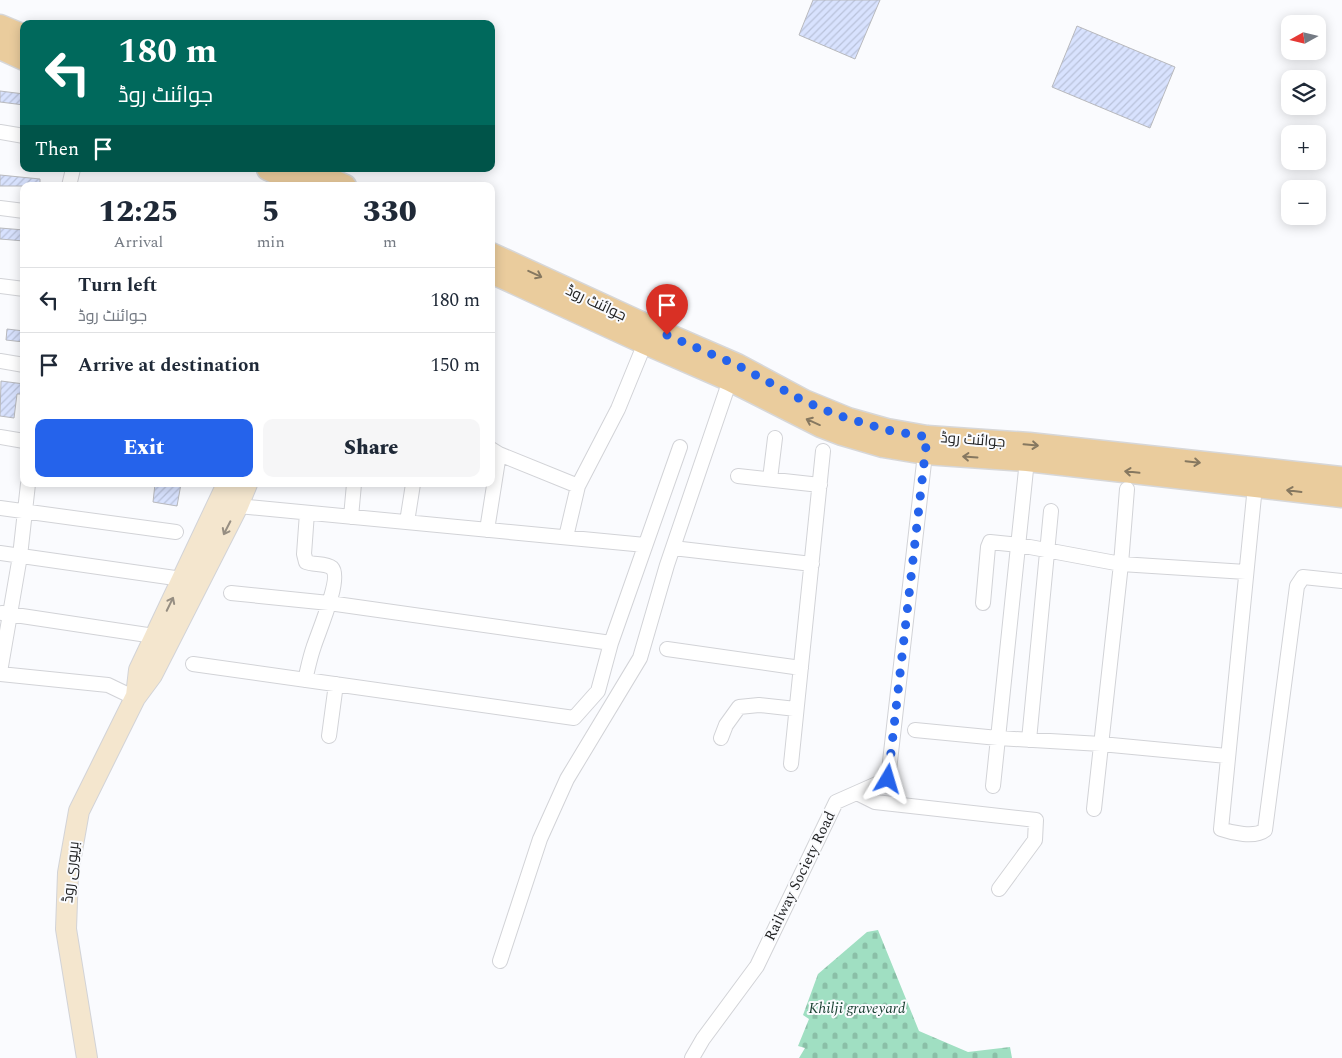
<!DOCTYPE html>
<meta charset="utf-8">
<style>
body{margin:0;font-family:Spectral,Cairo,serif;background:#f6f6f7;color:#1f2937;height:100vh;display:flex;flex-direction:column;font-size:19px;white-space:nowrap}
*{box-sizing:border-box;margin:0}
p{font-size:16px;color:#747a83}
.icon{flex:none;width:28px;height:28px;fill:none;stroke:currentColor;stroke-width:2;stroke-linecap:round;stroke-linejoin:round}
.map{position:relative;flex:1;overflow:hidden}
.panel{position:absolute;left:20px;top:182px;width:475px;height:305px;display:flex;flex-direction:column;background:#fff;border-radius:10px;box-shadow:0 2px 12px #0003}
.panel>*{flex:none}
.hud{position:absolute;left:20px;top:20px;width:475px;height:152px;border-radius:10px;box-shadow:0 2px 12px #0003;background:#00695c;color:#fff;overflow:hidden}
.needle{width:32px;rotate:262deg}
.controls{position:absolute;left:1281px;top:15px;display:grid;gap:10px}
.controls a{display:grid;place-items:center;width:45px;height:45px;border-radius:10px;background:#fff;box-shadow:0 2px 12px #0003;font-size:25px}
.pin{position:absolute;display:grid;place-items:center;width:42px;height:42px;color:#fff;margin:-51px -21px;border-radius:50% 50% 50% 0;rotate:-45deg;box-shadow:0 0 5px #0007}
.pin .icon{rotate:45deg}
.me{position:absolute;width:55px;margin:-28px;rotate:7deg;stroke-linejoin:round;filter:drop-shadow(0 0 4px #0008)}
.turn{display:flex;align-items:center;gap:18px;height:105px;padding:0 15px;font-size:22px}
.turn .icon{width:65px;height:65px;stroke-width:2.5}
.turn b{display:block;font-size:35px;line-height:42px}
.then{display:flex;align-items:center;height:48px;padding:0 15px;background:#0003;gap:10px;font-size:19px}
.eta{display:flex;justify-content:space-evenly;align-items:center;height:85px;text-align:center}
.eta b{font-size:30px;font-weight:800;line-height:35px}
.action{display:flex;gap:10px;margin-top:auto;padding:10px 15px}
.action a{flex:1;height:58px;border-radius:10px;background:#2563eb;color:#fff;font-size:20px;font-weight:800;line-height:58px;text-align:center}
.action a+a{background:#f6f6f7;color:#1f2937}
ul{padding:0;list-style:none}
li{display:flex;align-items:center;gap:15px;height:65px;padding:0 15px;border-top:1px solid #e0e1e3}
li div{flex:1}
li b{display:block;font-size:19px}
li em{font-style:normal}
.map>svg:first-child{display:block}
.cemetery{fill:url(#cemetery-stones)}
.building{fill:url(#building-hatch);stroke:#b8b9bd}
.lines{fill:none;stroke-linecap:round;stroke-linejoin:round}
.street-casing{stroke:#d2d3d7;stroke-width:16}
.secondary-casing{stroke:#d2d3d7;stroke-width:22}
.primary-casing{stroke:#d7d7d8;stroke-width:25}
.street{stroke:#fff;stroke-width:14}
.secondary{stroke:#f4e6ce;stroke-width:20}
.primary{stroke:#eacc9d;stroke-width:22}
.oneway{stroke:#867860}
.oneway2{stroke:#968e82}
.route{stroke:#2563eb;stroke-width:9;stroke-dasharray:0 16.2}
.labels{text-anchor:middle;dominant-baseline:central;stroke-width:4;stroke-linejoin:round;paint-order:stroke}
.street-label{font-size:15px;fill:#222324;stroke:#fafbfe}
.park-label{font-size:15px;font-style:italic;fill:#173e2f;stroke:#fafbfe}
</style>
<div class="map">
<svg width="1342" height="1058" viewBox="0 0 1342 1058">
<defs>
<pattern id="cemetery-stones" width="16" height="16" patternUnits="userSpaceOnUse" patternTransform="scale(1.25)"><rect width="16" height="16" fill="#a0dfc2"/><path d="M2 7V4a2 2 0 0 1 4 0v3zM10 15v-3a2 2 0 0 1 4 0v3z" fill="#8abfa7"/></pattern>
<pattern id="building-hatch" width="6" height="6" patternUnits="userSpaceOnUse" patternTransform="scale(1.25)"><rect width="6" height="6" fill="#d8e2fe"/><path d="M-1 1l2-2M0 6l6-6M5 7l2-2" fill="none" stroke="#b9c2da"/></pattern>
</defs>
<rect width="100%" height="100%" fill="#fafbfe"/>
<!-- cemetery -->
<path class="cemetery" d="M878 930 919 1031 968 1052 1010 1047 1012 1058H799L805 1048 798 1046 809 1019 803 1015 818 974 867 932Z"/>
<!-- building -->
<path class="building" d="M813 0H880L855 59 799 35Z
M1077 26 1175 67 1150 128 1052 87Z
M0 91 24 94V105L0 102Z
M0 175 40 179V186H0Z
M0 228 24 230V241L0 239Z
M7 329 24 331V342L6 340Z
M1 381 24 384V394H17L14 418 0 416Z
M155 484H181L177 506 153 502Z"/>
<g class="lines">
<!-- street casing -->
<g class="street-casing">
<path id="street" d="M0 132 24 136
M69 186 73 169
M0 208 24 211
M0 286 24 289
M0 361 24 365
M0 437 24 441
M491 449 499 454 578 486
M738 476 820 485
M770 479 775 438
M1255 486 1221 829C1232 833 1255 838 1265 830L1297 586 1303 577 1342 581
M238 506 645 545
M0 508 176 532
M351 517 354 484
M407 522 413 484
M487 530 499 454
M566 537 578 486 618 409 645 343
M673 548 812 564
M0 553 182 579
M231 593 329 603 611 643
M983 603 988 547 990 542 1019 545 1121 564 1246 572
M2 613 154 636
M667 649 801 668
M193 664 574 718 598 691 611 643 680 447
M0 672 20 556 28 484
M0 674 108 685 135 698
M305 680C308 668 310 657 314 646 318 633 342 578 332 568 326 563 313 565 306 562L304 554 307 513
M915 730 998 738 1101 744 1227 756
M329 736 336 684
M721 738 726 725 739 707 759 705 796 709
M1029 740 1051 511
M791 764 823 451
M993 786 1027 460
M857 793 875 802 1036 820 1035 840 999 889
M1094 809 1121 564 1127 489
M500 961 540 839 567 779 640 658 667 565 730 380
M692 1058 703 1039 757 966 836 802 888 779 926 445"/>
</g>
<!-- secondary casing -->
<g class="secondary-casing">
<path id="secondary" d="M136 696 139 670 227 484
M87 1058 66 929 68 873 79 811 135 698 152 675 238 506 247 484"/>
</g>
<!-- primary casing -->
<g class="primary-casing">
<path id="primary" d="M0 26 24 36
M0 48 24 59
M268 169 306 186
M307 169 345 186
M491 254 652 328 737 365 804 401 848 419 887 430 927 437 1029 444 1342 478
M491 272 645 343 730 380 821 426 842 434 883 446 925 453 1027 460 1342 496"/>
</g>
<!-- street -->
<use href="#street" class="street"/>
<!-- secondary -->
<use href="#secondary" class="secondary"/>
<!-- primary -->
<use href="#primary" class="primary"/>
</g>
<!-- one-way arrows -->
<defs><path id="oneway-shaft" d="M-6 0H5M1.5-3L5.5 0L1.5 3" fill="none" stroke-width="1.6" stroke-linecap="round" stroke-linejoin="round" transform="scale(1.25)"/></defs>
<g class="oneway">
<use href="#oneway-shaft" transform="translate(535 274) rotate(25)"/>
<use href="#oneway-shaft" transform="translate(813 422) rotate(-156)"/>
<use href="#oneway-shaft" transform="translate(1031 445) rotate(5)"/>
<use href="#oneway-shaft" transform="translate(970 457) rotate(-176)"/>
<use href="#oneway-shaft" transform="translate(1193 462) rotate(6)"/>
<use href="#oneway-shaft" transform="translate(1132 472) rotate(-174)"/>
<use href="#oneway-shaft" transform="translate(1294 491) rotate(-173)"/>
</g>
<g class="oneway2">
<use href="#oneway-shaft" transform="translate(227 528) rotate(117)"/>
<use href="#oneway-shaft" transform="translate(170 604) rotate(-64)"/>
</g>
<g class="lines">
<!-- route -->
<path class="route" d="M667 335 737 365 804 401 837 415 887 430 927 437 888 779"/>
</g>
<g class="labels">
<!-- street labels -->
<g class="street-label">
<text transform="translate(596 303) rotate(25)">جوائنٹ روڈ</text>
<text transform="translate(973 440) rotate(4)">جوائنٹ روڈ</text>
<text transform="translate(71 872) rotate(-84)">بریوری روڈ</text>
<text transform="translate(800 876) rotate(-64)">Railway Society Road</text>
</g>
<!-- park labels -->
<g class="park-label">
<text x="857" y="1008">Khilji graveyard</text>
</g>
</g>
</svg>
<div class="controls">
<a><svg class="needle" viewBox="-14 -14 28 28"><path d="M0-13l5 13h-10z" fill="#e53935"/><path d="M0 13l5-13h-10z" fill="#747a83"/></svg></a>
<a><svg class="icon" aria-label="layers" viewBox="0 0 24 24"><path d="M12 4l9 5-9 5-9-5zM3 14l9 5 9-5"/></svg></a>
<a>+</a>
<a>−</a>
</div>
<div class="pin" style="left:667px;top:335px;background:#d93025"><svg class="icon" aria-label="arrive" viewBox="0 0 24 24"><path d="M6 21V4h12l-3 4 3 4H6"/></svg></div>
<svg class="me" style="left:888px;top:779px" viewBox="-20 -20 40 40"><path d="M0-17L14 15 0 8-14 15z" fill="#2563eb" stroke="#fff" stroke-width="4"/></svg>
<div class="hud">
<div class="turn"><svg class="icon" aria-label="left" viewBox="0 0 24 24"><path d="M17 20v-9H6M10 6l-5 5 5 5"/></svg><div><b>180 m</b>جوائنٹ روڈ</div></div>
<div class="then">Then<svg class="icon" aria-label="arrive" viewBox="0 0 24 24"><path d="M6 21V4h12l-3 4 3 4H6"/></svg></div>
</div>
<section class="panel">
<div class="eta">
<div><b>12:25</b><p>Arrival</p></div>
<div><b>5</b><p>min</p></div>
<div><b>330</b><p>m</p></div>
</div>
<ul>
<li><svg class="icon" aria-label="left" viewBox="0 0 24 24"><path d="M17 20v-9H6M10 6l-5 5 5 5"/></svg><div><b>Turn left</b><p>جوائنٹ روڈ</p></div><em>180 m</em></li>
<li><svg class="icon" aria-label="arrive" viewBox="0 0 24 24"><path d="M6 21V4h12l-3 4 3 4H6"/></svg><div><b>Arrive at destination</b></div><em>150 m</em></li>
</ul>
<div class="action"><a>Exit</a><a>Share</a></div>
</section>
</div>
